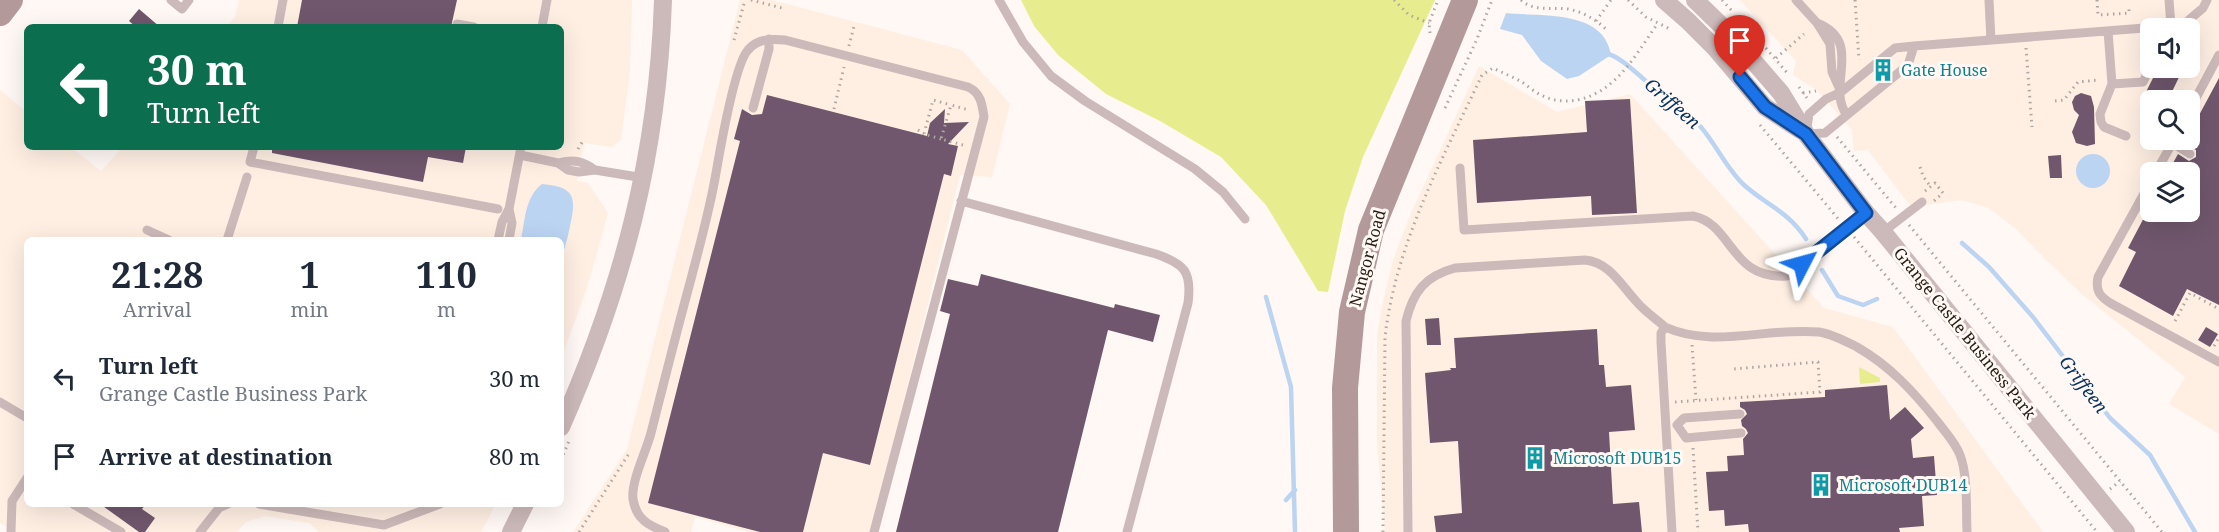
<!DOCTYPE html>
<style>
body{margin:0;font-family:"Noto Serif",serif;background:#f6f6f7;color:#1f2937;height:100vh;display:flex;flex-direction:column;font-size:22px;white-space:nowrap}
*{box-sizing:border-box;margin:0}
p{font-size:20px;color:#747a83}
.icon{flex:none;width:33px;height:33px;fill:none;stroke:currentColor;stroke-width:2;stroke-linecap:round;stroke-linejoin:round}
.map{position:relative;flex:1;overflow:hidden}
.sheet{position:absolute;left:24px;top:237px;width:540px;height:270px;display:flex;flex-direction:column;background:#fff;border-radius:9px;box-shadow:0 6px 24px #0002}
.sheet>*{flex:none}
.guide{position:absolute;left:24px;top:24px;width:540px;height:126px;border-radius:9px;box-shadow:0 6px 24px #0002;background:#0b6e4f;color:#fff;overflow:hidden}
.tools{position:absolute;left:2140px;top:18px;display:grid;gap:12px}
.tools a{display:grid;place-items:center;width:60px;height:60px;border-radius:9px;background:#fff;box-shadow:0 6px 24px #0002;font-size:30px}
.pin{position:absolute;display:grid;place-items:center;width:51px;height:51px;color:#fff;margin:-62px -26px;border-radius:50% 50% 50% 0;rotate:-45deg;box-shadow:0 0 6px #0007}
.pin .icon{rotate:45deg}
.me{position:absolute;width:66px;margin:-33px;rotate:51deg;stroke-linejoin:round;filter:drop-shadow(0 0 4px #0008)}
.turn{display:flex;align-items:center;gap:21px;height:126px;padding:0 24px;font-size:27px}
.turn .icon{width:78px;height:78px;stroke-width:2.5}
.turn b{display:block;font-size:42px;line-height:51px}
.eta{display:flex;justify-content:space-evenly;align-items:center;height:102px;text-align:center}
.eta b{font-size:36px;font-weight:700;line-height:42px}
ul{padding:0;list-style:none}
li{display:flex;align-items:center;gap:18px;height:78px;padding:0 24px}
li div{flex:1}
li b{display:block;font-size:22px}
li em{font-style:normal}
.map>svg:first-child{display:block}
.built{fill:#ffefe3;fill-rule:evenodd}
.green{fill:#e7ed8f}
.water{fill:#bbd4f2}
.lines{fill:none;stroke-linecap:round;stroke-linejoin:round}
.stream{stroke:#bbd4f2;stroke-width:4.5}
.building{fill:#70576d}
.path{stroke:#aea6a0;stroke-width:3;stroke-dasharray:1.5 4.5;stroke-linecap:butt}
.lane{stroke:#ccb9b9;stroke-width:9}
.street{stroke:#ccb9b9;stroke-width:18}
.secondary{stroke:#b4999a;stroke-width:26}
.route-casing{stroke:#114b97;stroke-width:15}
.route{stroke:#1a73e8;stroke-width:10}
.labels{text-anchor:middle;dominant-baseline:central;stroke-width:6;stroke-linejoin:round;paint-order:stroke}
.culture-label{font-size:16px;fill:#0d838f;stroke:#fff8f4;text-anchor:start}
.street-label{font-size:16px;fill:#271c13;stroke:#fff8f4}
.water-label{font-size:18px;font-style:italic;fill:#073461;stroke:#fff8f4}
</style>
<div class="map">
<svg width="2219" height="532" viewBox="0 0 2219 532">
<rect width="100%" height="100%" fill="#fff8f4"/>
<!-- built -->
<path class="built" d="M239 0H632L630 72 621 140 612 147 584 143 577 181 588 183 608 213 588 285 561 359V240H27V504H496L481 532H319L309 523 265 516 246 522 237 532H15L0 523V90L27 112V147H71L101 171 123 147H561V27H226L235 17Z
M740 0H772L962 50 1010 104 992 177 960 175 871 532H749L695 517 691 532H573L627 449Z
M1740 0H2219V434L2169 404 2185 377 2083 295 2045 259 2016 229 1989 208 1961 200 1927 205 1915 212 1868 150 1854 151 1852 130 1817 90 1793 75 1796 61ZM2151 28H2190V68H2151ZM2151 100H2190V140H2151ZM2151 172H2190V212H2151Z
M1479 66 1557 112 1630 94 1824 308 1893 327 2043 532H1385L1377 443V334L1384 297 1393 260 1411 213Z"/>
<!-- green -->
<path class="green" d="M1021 0H1435L1363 157 1345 211 1328 292 1318 291 1266 205 1221 157 1160 121 1106 94 1058 55 1034 26Z
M1859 367 1880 378V382L1860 384Z"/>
<!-- water -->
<path class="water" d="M1506 13C1541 17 1604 9 1611 55L1579 76 1567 79 1541 61 1522 35 1500 29Z
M2076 171a17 17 0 1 1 34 0a17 17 0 1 1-34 0Z
M542 184C574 187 577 196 570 226 568 237 565 248 561 259V240H521C525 220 525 197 542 184Z"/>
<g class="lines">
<!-- stream -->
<path class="stream" d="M1606 53C1622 58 1635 72 1647 82 1666 96 1685 108 1700 126 1716 144 1726 168 1744 185 1765 204 1789 212 1806 239
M1962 243 1989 267 2033 317 2110 418 2150 455 2195 532
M1822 270 1838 296 1863 305 1877 299
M1266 297 1291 387 1295 532
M1286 500 1295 490"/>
</g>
<!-- building -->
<path class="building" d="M302 0H457L451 27H297Z
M139 9 160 27H136L129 21Z
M2158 68H2174L2182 71 2168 100H2142Z
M2219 78V305L2187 289 2173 316 2119 286 2136 252 2128 248 2147 212H2190V172H2168L2178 154 2189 161 2196 157V150L2184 143 2186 140H2190V132Z
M2081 93 2091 96 2094 107 2095 144 2087 146 2076 143 2072 132 2079 115 2074 110 2072 102 2075 96Z
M767 95 927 136 930 123 945 109 944 123 969 122 948 144 958 146 951 176 944 174 870 465 823 453 803 532H760L648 503 740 141 734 139 742 109 752 115 762 114Z
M1630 99 1637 213 1592 215 1591 196 1477 203 1473 140 1587 132 1585 101Z
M272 147H466L463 163 428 157 423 182 272 153Z
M2061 155 2062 178H2050L2048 156Z
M981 274 1114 308 1115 304 1160 315 1153 342 1108 330 1058 532H896L950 314 940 311 948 279 978 286Z
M1439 318 1441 345H1427L1425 319Z
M2206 327 2218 334 2210 347 2198 340Z
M1597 329 1599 365H1604L1606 387 1631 385 1635 430 1609 432 1613 504 1639 502 1642 532H1436L1434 516 1462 513 1458 441 1430 443 1425 373 1451 370 1450 368H1456L1454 338Z
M1887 385 1890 420 1905 407 1924 428 1911 439 1913 458 1934 456 1937 495 1922 496 1924 526 1899 528 1900 532H1749L1748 524 1725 526 1724 510 1709 511 1706 472 1728 471 1727 456 1744 455 1743 439 1748 433 1746 429 1742 426 1741 420 1747 414 1745 410 1740 407V402L1825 397V390Z
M100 504H146L142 509 155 518 145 532H139Z"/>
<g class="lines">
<!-- path -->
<path class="path" d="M751 0 782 8
M1394 0 1409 15 1429 23
M1521 0C1534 12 1551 7 1568 9 1583 12 1595 19 1606 29
M1628 0 1646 17 1672 30
M1722 0 1733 12
M1855 0 1859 60
M2097 0 2098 15 2129 13V9
M1596 21 1611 0
M1430 33 1429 23 1438 0
M1758 39 1789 75
M734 40 745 0
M849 46 854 26
M2026 48 2032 127
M1776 58 1804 34
M1799 87 1809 101
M1803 93 1816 91
M2055 101 2064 100 2078 82 2099 80
M1445 108 1477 39 1492 0
M834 109 844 67
M1760 125 1840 221
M918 130 924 134
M1837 137 1896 208
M941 139 924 134 933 100 951 105
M963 145 941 139 951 105 969 110
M578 149 584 139
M1920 167 1923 176 1930 186
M1925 191 1935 183 1943 193 1934 201
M1909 225 2162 532
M1854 237 2097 532
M2175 321 2190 293 2219 309
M1692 345 1696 400
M2214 346 2219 337
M1675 402 1820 392 1818 362 1733 369
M1693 448 1698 532
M561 460 569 441
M2110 489 2120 481
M579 532 630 452
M1383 532 1385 337C1396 243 1442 160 1482 75L1493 68C1503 73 1513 77 1522 82 1528 86 1534 92 1541 95 1552 101 1565 102 1577 100 1617 92 1636 54 1658 23"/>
<!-- lane -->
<path class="lane" d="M171 0 182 9 189 0
M999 0 1023 42 1051 76 1085 101 1195 169 1223 192 1245 219
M1796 0 1817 23 1830 44 1832 72 1841 92
M1989 0 1991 40
M2169 0 2171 26
M1817 23C1865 42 1825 87 1847 115
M457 24 474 27
M278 27 283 0
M542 27 547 0
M2108 31 2112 84 2100 114 2101 122 2104 127 2126 136
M1914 46 2183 25 2203 8 2207 0
M1914 46 1908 65 1825 133 1806 134 1809 114 1826 99 1841 92 1895 48Z
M2112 84 2143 82 2151 66
M753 108 769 49V39
M2190 109 2219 55
M2172 143 2190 154
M254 147 250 162 498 209
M520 155 558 163 568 170 579 172 595 170 644 178
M558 163C574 159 583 161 595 170
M1460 168 1464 230 1693 216C1733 224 1730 280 1787 276L1866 213
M2156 172 2174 140
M2151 181 2098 277C2095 291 2100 297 2112 304L2219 362
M961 201 1156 254C1185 264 1192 272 1188 303L1127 532
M509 209 512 223 509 240
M147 230 169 240
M1883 232 1922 202
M227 240 247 177
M498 240 502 222 509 209 521 147
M1665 327C1714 349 1767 327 1819 332 1832 334 1845 341 1857 347 1890 366 1913 391 1937 421 1945 432 1955 442 1960 455 1968 475 1966 510 1967 532
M0 402 27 418
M1740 414 1684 418 1677 425 1686 438 1741 433
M73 504 121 532
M259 504 384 525 440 504
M11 532 12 501 27 478
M200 532 219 508 228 504
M665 532C648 525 636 519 633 499 631 481 646 452 651 433 664 382 677 330 691 279 700 244 710 209 716 173 720 150 735 64 748 50 758 38 772 39 785 40L968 87C981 93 982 104 984 117L874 532
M1408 532 1406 321C1413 292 1425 276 1455 268L1585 260C1609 262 1621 285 1636 301 1644 311 1655 318 1665 327L1661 333V342L1672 532"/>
<!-- street -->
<path class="street" d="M1664 0 1688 21 1715 48 1765 107 1802 131
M1695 0 1730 34 1781 93 1806 134 1866 213 1883 232 2126 532
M561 427C623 287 658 154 663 0
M511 532 525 504"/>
<!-- secondary -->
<path class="secondary" d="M0 13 10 0
M1346 532 1345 388 1352 312 1371 230 1465 0"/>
</g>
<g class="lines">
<!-- route casing -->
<g class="route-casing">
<path id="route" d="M1740 77 1765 107 1806 134 1866 213 1802 264"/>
</g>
<!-- route -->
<use href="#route" class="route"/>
</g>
<!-- icons -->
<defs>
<g id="building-bare" transform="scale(1.8)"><path d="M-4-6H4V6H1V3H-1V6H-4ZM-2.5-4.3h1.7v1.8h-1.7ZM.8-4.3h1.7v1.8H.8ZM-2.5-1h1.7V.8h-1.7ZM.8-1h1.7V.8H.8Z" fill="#0f9aa8" stroke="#fff8f4" stroke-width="2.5" paint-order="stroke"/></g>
</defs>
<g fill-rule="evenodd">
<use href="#building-bare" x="1883" y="70"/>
<use href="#building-bare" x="1535" y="458"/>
<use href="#building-bare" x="1821" y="485"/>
</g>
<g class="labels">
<!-- culture labels -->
<g class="culture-label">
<text x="1901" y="70">Gate House</text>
<text x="1553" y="458">Microsoft DUB15</text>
<text x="1839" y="485">Microsoft DUB14</text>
</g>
<!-- street labels -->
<g class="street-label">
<text transform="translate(1367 258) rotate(-75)">Nangor Road</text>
<text transform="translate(1965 333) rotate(51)">Grange Castle Business Park</text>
</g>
<!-- water labels -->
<g class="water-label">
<text transform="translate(1673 103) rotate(41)">Griffeen</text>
<text transform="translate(2084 384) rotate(53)">Griffeen</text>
</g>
</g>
</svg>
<div class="tools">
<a><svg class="icon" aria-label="sound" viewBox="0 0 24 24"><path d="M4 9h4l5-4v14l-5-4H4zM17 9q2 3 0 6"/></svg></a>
<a><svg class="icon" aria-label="search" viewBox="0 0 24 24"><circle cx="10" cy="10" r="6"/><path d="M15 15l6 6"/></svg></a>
<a><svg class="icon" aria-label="layers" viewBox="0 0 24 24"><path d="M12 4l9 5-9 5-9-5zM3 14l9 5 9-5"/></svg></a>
</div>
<div class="pin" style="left:1740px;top:77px;background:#d93025"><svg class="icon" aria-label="arrive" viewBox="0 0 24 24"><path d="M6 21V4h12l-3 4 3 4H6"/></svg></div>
<svg class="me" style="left:1802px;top:264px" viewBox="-20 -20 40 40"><path d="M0-17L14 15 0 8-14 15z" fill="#1a73e8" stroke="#fff" stroke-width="4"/></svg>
<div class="guide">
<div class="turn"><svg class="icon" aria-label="left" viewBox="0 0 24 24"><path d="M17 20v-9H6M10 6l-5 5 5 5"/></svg><div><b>30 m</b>Turn left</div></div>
</div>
<section class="sheet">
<div class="eta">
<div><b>21:28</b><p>Arrival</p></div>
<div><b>1</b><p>min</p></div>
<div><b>110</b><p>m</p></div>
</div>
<ul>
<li><svg class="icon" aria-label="left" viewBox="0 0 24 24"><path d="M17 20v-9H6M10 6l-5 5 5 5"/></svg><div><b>Turn left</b><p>Grange Castle Business Park</p></div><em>30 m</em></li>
<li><svg class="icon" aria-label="arrive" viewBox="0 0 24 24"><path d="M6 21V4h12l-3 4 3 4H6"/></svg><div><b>Arrive at destination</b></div><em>80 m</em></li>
</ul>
</section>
</div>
